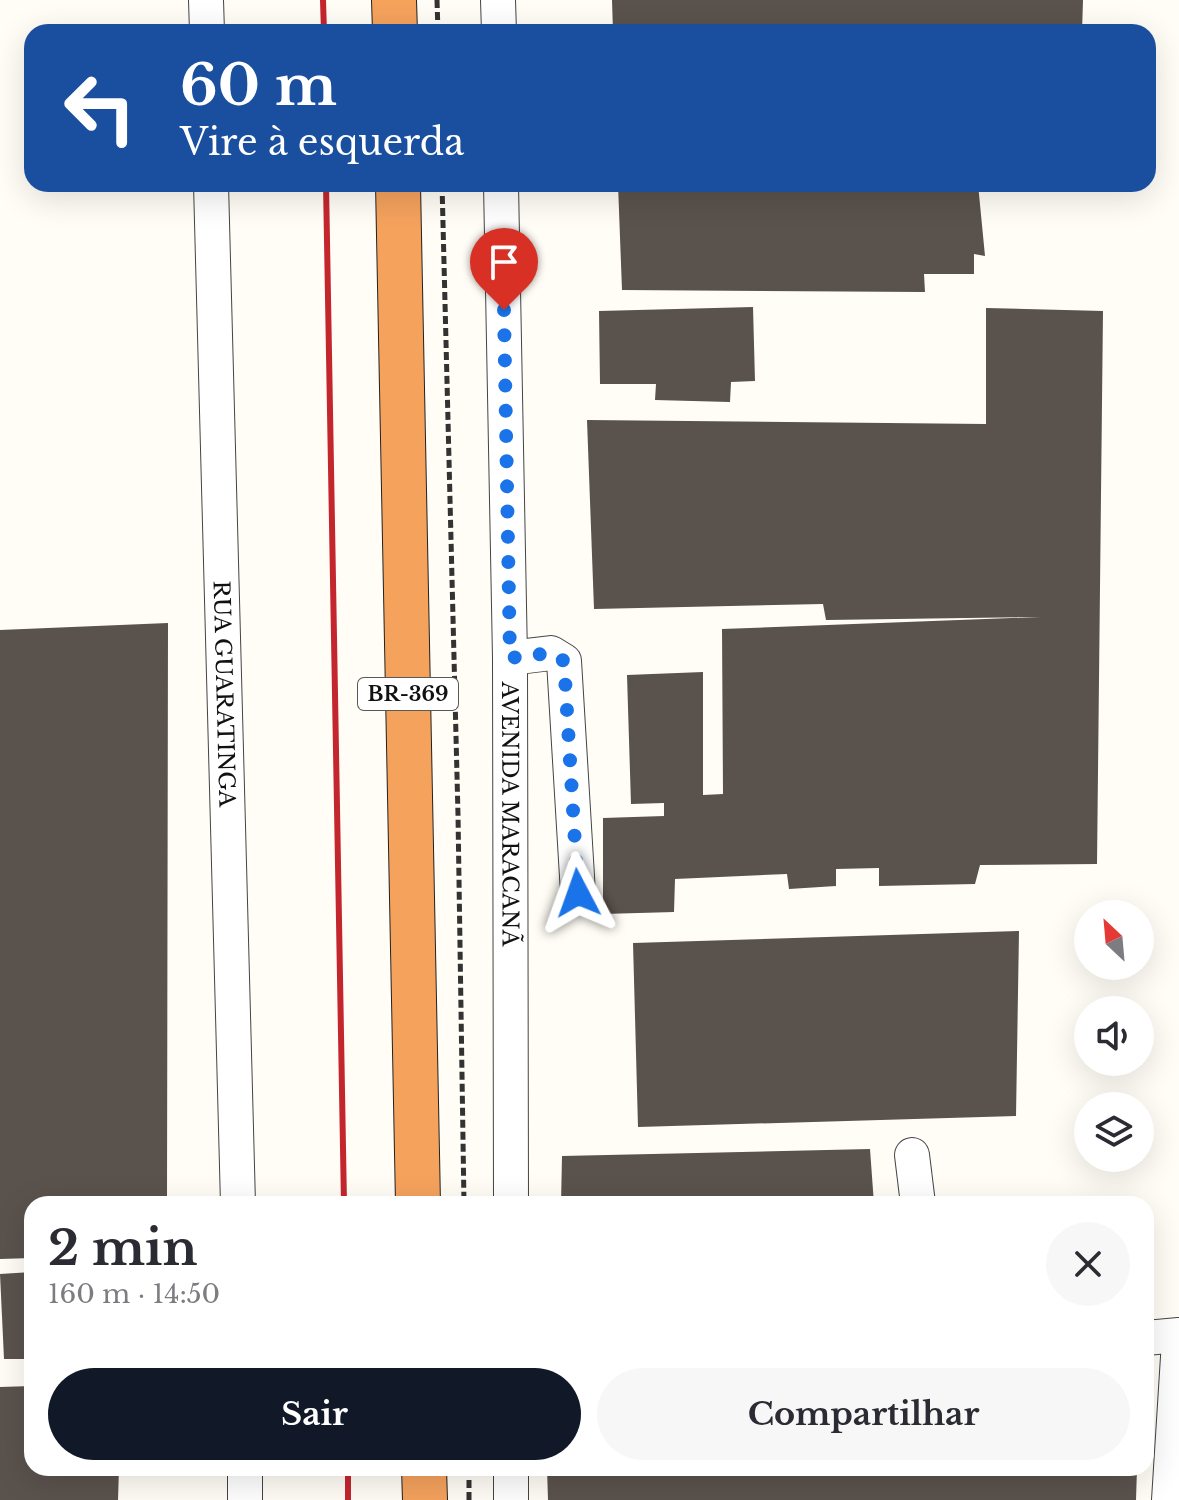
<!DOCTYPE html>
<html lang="pt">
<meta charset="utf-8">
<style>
body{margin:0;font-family:"Libre Baskerville",serif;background:#f7f7f7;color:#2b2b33;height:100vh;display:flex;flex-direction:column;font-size:30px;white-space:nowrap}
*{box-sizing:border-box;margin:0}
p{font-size:26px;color:#7c7c81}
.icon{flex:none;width:44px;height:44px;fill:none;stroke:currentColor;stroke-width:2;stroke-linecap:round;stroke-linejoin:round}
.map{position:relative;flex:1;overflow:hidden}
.side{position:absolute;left:24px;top:1196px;width:1130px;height:280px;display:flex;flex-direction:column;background:#fff;border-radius:24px;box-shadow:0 8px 32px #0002}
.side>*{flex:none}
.guide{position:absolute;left:24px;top:24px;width:1132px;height:168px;border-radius:24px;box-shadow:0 8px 32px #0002;background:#1a4fa0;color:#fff;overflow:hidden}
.needle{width:52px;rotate:334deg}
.controls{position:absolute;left:1074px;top:900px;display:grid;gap:16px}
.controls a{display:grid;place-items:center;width:80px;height:80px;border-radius:50%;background:#fff;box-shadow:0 8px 32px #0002;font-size:40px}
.pin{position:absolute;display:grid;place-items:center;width:68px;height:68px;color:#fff;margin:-82px -34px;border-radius:50% 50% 50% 0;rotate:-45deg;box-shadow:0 0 8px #0007}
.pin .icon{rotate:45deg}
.me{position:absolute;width:88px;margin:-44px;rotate:356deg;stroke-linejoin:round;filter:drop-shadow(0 0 6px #0008)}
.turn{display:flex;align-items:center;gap:28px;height:168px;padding:0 24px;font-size:36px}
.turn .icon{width:104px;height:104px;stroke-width:2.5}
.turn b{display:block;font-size:56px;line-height:68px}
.round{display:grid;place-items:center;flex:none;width:84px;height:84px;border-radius:42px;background:#f7f7f7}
.head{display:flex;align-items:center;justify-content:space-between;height:136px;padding:0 24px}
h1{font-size:48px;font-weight:700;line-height:60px}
.button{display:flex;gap:16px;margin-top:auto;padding:16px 24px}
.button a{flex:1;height:92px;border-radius:48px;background:#111827;color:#fff;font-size:32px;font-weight:700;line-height:92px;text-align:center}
.button a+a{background:#f7f7f7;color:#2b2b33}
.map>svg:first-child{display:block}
.building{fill:#5a524d}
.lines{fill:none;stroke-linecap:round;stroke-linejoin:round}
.minor-casing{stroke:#444;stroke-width:36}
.highway-casing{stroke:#222;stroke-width:46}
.path{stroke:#333;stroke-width:5;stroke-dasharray:8 4;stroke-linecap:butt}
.minor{stroke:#fff;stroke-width:34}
.highway{stroke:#f5a25d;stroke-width:44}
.rail{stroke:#c4262e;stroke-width:6}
.route{stroke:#1a73e8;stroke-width:14;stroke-dasharray:0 25.2}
.labels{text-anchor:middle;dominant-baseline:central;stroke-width:8;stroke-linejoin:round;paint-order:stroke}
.shield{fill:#fff;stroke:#585858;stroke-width:2}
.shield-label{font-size:20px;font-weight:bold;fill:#111}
.street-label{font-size:22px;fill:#111;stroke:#fff}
</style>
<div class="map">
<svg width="1179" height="1500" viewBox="0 0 1179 1500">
<rect width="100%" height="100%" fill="#fffdf5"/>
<!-- building -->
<path class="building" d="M612 0H1083L1082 32H613Z
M618 184H978L985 256 974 254V274H924L925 292 622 290Z
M753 307 755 381 731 382 730 402 655 400 656 384H600L599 311Z
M986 308 1103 311 1097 864 980 865 975 884 879 886V868L836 869V886L789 889 787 874 675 879 674 912 603 914V818L664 816V803L631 804 627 675 703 672V795L723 794 722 629 1041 617 826 620 823 604 594 609 587 420 986 424Z
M168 623 167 1204H32V1258L0 1259V630Z
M1019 931 1016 1116 638 1127 633 943Z
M870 1149 874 1204H561L562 1156Z
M32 1272V1359H4L0 1274Z
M32 1386V1468H119L118 1500H0V1387Z
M547 1468H1137L1136 1500H548Z"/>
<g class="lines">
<!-- minor casing -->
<g class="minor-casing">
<g id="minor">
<path d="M206 0 207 32"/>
<path d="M498 0 499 32"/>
<path id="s1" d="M211 184 238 1204"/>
<path id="s2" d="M501 184 510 658 511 1204"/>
<path d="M510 658 551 653 564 661 578 893"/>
<path d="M912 1155 918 1204"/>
<path d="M1146 1338 1179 1335"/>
<path d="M245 1468V1500"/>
<path d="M511 1468V1500"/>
<path d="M1169 1500 1179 1341"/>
</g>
</g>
<!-- highway casing -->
<g class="highway-casing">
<path id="highway" d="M394 0 395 32
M398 184 418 1204
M424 1468 425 1500"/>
</g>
<!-- path -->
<path class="path" d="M437 0 438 32
M442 184 458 815 464 1204
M469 1468V1500"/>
<!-- minor -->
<use href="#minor" class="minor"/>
<!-- highway -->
<use href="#highway" class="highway"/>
<!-- rail -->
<path class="rail" d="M323 0 324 32
M326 184 344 1204
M348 1468V1500"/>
</g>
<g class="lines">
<!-- route -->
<path class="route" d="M504 310 510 658 551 653 564 661 578 893"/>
</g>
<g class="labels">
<!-- shield labels -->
<rect class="shield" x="358" y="678" width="100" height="32" rx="6"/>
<g class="shield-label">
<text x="408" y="694">BR-369</text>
</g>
<!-- street labels -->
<g class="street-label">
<text stroke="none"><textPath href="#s1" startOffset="510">RUA GUARATINGA</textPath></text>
<text stroke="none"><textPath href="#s2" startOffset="630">AVENIDA MARACANÃ</textPath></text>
</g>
</g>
</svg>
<div class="controls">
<a><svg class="needle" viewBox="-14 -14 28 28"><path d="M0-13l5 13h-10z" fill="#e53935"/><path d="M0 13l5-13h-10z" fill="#7c7c81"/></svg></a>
<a><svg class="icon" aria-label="sound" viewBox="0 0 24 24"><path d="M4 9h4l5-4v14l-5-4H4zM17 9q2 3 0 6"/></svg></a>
<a><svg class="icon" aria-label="layers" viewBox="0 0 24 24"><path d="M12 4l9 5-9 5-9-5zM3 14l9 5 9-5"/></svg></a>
</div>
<div class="pin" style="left:504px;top:310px;background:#d93025"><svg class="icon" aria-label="arrive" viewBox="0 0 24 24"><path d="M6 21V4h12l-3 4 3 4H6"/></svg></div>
<svg class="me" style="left:578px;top:893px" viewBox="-20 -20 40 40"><path d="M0-17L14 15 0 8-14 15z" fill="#1a73e8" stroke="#fff" stroke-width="4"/></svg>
<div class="guide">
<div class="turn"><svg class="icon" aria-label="left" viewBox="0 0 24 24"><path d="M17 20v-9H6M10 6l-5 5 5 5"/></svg><div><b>60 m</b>Vire à esquerda</div></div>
</div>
<section class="side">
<div class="head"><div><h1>2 min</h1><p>160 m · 14:50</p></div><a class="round"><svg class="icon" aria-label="close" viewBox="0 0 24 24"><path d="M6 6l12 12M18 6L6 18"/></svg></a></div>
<div class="button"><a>Sair</a><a>Compartilhar</a></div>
</section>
</div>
